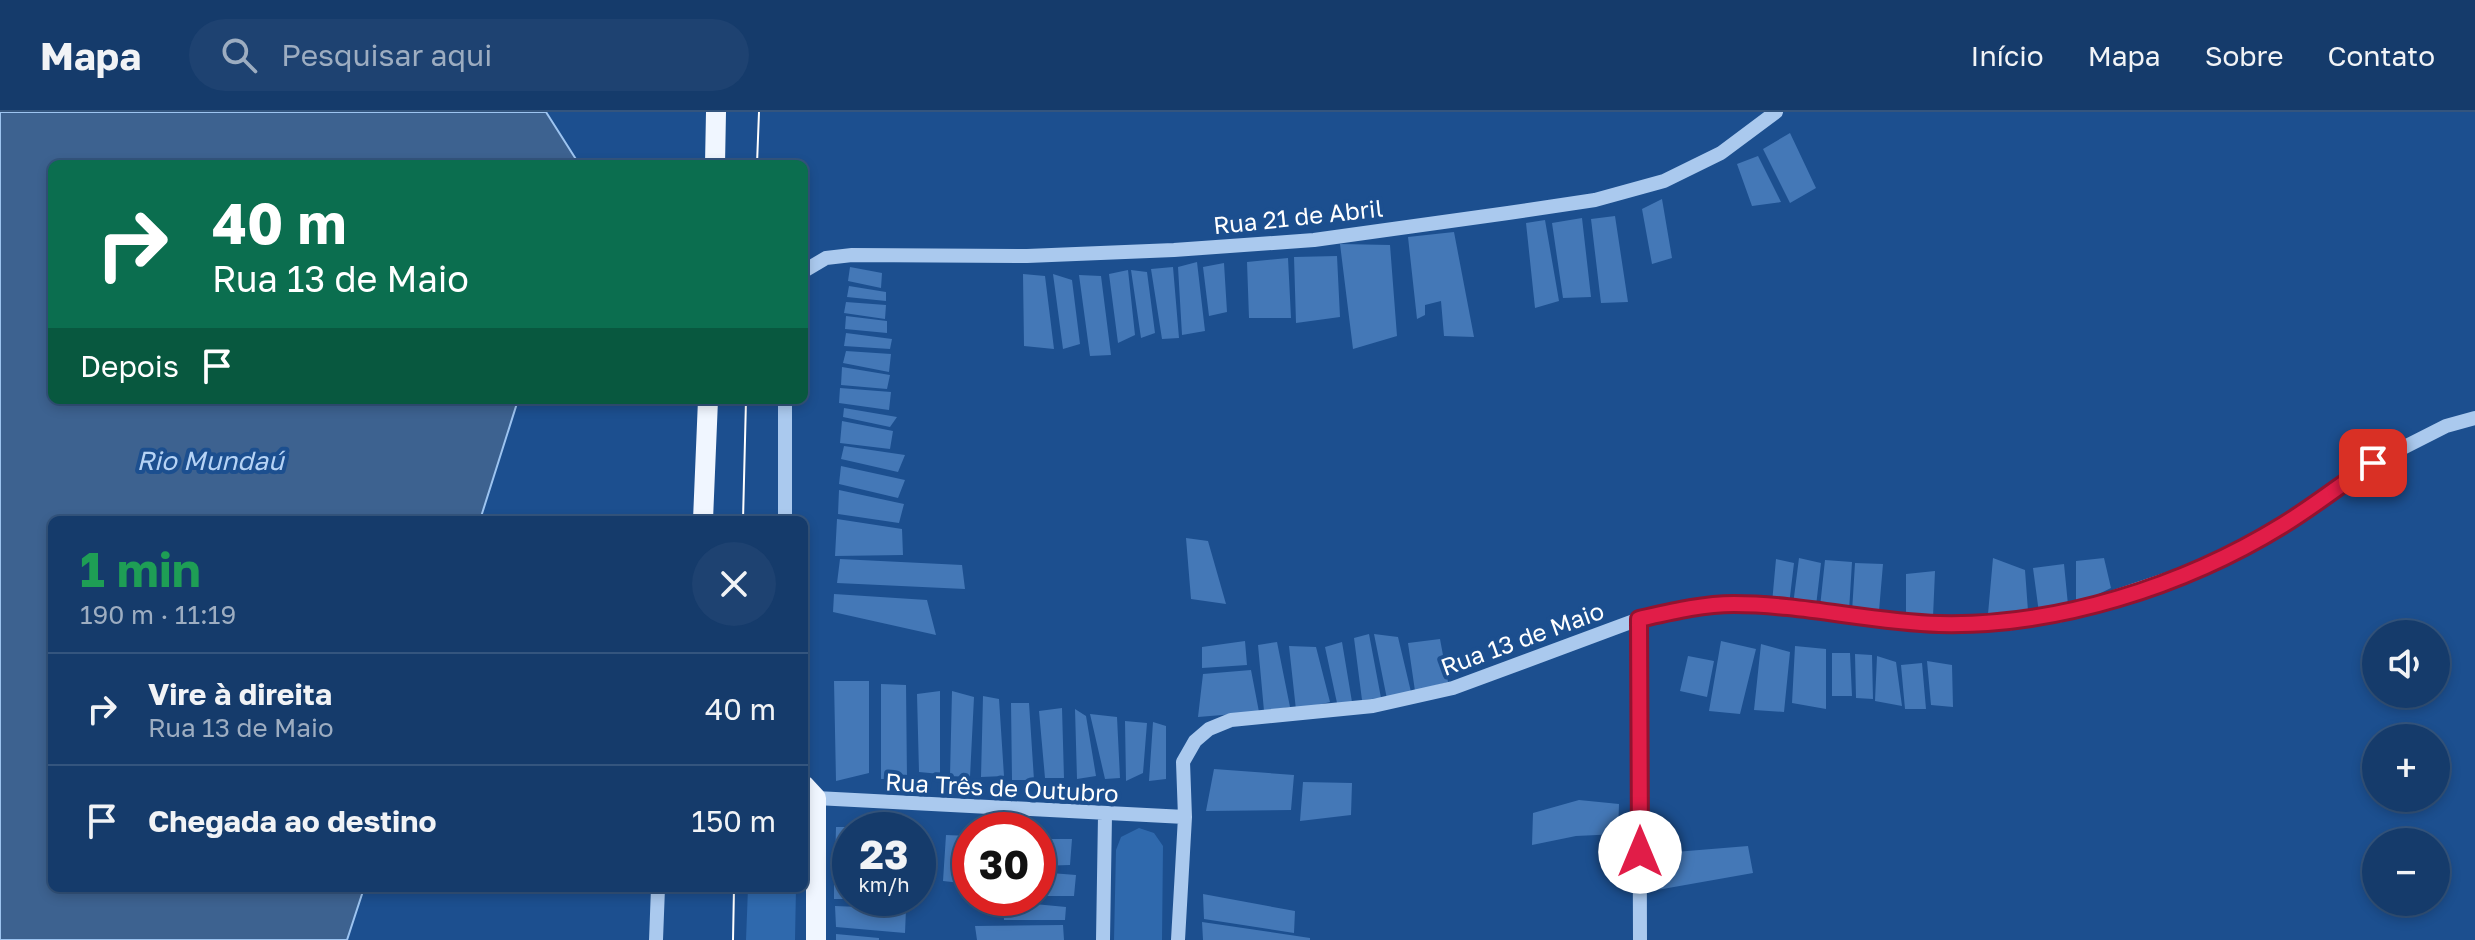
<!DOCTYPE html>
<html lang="pt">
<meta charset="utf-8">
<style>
body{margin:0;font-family:"Golos Text",sans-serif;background:#1e4271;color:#f1f3f6;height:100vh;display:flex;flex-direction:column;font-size:30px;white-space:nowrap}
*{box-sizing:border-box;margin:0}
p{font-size:26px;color:#9dadc1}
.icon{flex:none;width:44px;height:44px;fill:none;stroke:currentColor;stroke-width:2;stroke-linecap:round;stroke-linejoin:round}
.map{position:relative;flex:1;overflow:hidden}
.drawer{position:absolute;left:48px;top:404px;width:760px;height:376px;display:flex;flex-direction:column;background:#153b6b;border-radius:12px;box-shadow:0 4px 12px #0003,0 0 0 2px #34557e}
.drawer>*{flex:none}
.guide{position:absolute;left:48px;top:48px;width:760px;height:244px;border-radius:12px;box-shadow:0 4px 12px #0003,0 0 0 2px #34557e;background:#0b6e4f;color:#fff;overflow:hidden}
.buttons{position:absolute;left:2362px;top:508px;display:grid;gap:16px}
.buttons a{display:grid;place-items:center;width:88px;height:88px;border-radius:50%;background:#153b6b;box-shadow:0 4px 12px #0003,0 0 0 2px #34557e;font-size:40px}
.speed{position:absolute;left:832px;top:700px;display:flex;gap:16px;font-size:40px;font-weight:700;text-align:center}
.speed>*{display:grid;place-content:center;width:104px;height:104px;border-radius:50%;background:#153b6b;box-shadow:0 4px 12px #0003,0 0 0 2px #34557e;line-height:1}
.speed small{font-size:20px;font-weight:400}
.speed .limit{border:12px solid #d22;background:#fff;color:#111}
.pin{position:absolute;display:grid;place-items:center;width:68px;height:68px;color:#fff;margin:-34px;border-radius:16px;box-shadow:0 4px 12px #0006}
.me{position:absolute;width:88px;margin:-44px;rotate:0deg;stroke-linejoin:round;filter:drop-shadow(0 0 6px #0008)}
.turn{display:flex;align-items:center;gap:28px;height:168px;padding:0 32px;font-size:36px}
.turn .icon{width:104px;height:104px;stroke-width:2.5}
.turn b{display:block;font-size:56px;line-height:68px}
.then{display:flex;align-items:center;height:76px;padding:0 32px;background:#0003;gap:16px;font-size:30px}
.round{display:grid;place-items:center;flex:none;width:84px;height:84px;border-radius:42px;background:#1e4271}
.headline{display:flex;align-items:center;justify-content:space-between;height:136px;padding:0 32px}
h1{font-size:48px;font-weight:700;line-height:60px;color:#1e9e55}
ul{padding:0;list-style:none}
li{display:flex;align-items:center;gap:24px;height:112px;padding:0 32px;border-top:2px solid #34557e}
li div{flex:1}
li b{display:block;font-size:30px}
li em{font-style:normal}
header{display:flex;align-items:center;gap:48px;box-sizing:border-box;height:112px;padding:0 40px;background:#153b6b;border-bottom:2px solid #34557e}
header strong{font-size:38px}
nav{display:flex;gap:44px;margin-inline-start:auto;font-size:28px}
.search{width:560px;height:72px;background:#1e4271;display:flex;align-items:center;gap:20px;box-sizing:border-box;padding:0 28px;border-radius:44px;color:#9dadc1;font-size:30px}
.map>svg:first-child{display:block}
.green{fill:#2f69ad}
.water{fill:#3d6290;stroke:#9dc4f0;stroke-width:2}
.building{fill:#4478b7}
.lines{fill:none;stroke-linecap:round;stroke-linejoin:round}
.minor{stroke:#aac9ee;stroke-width:14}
.major{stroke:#f0f6ff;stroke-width:20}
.tram{stroke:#fff;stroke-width:2}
.route-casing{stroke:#92132f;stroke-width:20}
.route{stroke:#e11d48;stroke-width:14}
.labels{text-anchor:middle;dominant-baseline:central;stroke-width:8;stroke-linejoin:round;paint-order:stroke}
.street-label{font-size:24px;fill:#fff;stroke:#1c4f8f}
.water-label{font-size:26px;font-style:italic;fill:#b6d3f5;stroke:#1c4f8f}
</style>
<header>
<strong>Mapa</strong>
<div class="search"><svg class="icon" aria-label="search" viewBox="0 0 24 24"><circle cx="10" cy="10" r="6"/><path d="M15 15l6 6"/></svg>Pesquisar aqui</div>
<nav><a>Início</a><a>Mapa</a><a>Sobre</a><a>Contato</a></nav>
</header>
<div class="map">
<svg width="2475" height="828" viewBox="0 0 2475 828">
<rect width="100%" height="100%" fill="#1c4f8f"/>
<!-- green -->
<path class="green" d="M1139 716 1154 721 1163 734 1162 828H1114L1116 738 1121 725Z
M748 776H796L795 828H746Z"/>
<!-- water -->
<path class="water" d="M0 0H546L579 52H52V288H518L480 408H52V776H364L347 828H0Z"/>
<!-- building -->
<path class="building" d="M1790 21 1816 76 1790 91 1763 37Z
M1758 44 1781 90 1752 94 1737 52Z
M1662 87 1672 146 1652 152 1642 97Z
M1615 104 1628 190 1601 191 1591 107Z
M1582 106 1591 185 1563 186 1552 111Z
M1545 108 1559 189 1535 196 1526 111Z
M1454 120 1474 225 1444 224 1441 189 1425 193V203L1417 207 1408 125Z
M1340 132 1390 133 1397 224 1353 237Z
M1337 144 1340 205 1296 211 1294 145Z
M1288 146 1291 206H1249L1247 150Z
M1197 150 1205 219 1182 223 1178 155Z
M1224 151 1227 200 1209 204 1203 155Z
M850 155 882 161 881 176 848 169Z
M1173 155 1179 226 1162 227 1151 157Z
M1128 158 1135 223 1118 231 1109 162Z
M1131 158 1147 160 1155 221 1141 226Z
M1023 162 1045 164 1054 237 1024 234Z
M1053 162 1072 168 1080 232 1063 237Z
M1079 163 1101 164 1111 243 1090 244Z
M849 174 886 180V189L847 185Z
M846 190 886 193 885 207 844 201Z
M846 204 887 209V221L845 217Z
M846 221 892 227 890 237 844 234Z
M846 239 891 242 889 260 843 251Z
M842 255 890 263 887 277 841 273Z
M840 276 891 280 889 298 839 291Z
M844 296 897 305 890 315 843 305Z
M842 309 893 319 890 337 840 331Z
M844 334 905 343 898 360 841 347Z
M841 354 905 368 898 386 839 372Z
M839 378 904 392 899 411 838 402Z
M837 407 902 417 903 443 835 444Z
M1186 426 1208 429 1226 492 1191 487Z
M1799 446 1821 451 1816 494 1793 493Z
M1993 446 2025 458 2028 499 1988 502Z
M2104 446 2111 476 2076 493V449Z
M840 447 962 453 965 477 837 471Z
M1776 447 1794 451 1789 493 1772 491Z
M1825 448 1852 450 1849 499 1820 495Z
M1855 451 1883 452 1879 499 1852 500Z
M2064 452 2068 493 2039 501 2033 456Z
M1935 459 1933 505 1906 503V462Z
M834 482 927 488 936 523 833 500Z
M1369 522 1381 586 1362 588 1354 526Z
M1374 522 1398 525 1411 580 1387 587Z
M1440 527 1448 570 1415 579 1408 531Z
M1245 529 1247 553 1202 556V535Z
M1721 529 1756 537 1740 602 1709 599Z
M1277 530 1290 595 1264 599 1258 533Z
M1342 530 1352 590 1337 591 1325 535Z
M1761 532 1790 540 1784 600 1754 598Z
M1289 534 1316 535 1330 590 1296 598Z
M1795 534 1826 537V597L1792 591Z
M1832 541H1850L1852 584H1832Z
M1855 542 1872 543 1873 587 1856 586Z
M1688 544 1714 549 1707 585 1680 579Z
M1877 544 1896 550 1902 594 1875 589Z
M1927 549 1952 553 1953 595 1931 593Z
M1922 551 1926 597H1905L1901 553Z
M1251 558 1259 600 1198 605 1203 562Z
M834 569H869V661L836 669Z
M881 572 906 573 907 667H881Z
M940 579V662L919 660 917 582Z
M952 579 974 585 970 665 950 664Z
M983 584 999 587 1004 664 981 665Z
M1011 591H1029L1034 668H1012Z
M1062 596 1064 666H1045L1039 599Z
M1075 597 1086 604 1096 664 1077 667Z
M1090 602 1117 605 1120 666 1105 667Z
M1125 609 1147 611 1143 661 1126 669Z
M1153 610 1166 614V667L1149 669Z
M1214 657 1294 663 1291 698 1206 699Z
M1303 670 1352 671 1351 703 1300 709Z
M1579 688 1619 692 1618 722 1576 724 1532 733 1533 701Z
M836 715H857L850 718V754H835Z
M946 723 969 724 970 772 943 769Z
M1038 727H1072L1070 753 1038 754Z
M1748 734 1753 761 1657 778 1663 741Z
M834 759 850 761V787H834Z
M1038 760 1076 763 1074 784H1038Z
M1203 782 1295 799 1294 821 1204 807Z
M1003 789 1066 795 1065 808H1004Z
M835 794 906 797 905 821 836 815Z
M1202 810 1310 826V828H1203Z
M1063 813 1064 828H977L975 814Z
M836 822 879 826V828H836Z"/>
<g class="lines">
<!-- minor -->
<path class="minor" d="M804 159 826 146 852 143 1027 144 1174 138 1314 128 1508 101 1595 88 1664 69 1721 41 1776 0
M785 408V288
M1639 507 1640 828
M816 686 1185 705
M656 828 658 776
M1103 828 1105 703
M1178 828 1185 705 1183 650 1195 629 1209 617 1231 608 1373 594 1453 576 1639 507 1688 496 1735 492 1937 512H2005L2061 503 2189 460 2282 414 2373 351 2446 314 2475 306"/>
<!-- major -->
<path class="major" d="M715 52 716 0
M703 408 708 288
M804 673 816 686V828"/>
<!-- tram -->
<path class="tram" d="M757 52 759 0
M743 408 746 288
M733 828 734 776"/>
</g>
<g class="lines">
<!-- route casing -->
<g class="route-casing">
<path id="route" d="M1640 740 1639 507C1670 500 1702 492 1734 492 1802 492 1871 510 1939 512 2056 515 2184 474 2283 413 2314 394 2343 371 2373 351"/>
</g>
<!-- route -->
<use href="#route" class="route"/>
</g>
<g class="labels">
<!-- street labels -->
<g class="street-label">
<text transform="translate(1298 104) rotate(-6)">Rua 21 de Abril</text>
<text transform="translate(1522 526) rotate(-20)">Rua 13 de Maio</text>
<text transform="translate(1002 675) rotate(3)">Rua Três de Outubro</text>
</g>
<!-- water labels -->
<g class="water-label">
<text x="210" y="348">Rio Mundaú</text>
</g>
</g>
</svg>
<div class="buttons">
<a><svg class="icon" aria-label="sound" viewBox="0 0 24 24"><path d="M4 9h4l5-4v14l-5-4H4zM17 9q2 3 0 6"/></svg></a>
<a>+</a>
<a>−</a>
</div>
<div class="speed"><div>23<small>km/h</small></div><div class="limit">30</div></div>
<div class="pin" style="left:2373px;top:351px;background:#d93025"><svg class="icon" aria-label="arrive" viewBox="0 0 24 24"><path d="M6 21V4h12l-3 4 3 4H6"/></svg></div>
<svg class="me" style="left:1640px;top:740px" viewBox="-20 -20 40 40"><circle r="19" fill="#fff"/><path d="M0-13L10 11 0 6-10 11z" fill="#e11d48"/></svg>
<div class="guide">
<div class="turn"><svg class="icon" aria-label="right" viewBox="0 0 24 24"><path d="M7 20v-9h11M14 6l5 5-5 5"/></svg><div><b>40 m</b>Rua 13 de Maio</div></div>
<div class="then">Depois<svg class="icon" aria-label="arrive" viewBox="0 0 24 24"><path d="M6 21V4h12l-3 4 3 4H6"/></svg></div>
</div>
<section class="drawer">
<div class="headline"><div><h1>1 min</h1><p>190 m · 11:19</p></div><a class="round"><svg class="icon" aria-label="close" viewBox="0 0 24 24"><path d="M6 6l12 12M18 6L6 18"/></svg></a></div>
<ul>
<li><svg class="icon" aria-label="right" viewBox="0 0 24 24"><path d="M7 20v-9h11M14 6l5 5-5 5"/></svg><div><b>Vire à direita</b><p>Rua 13 de Maio</p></div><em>40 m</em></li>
<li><svg class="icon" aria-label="arrive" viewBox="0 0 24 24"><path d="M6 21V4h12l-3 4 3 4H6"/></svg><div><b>Chegada ao destino</b></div><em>150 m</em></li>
</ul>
</section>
</div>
